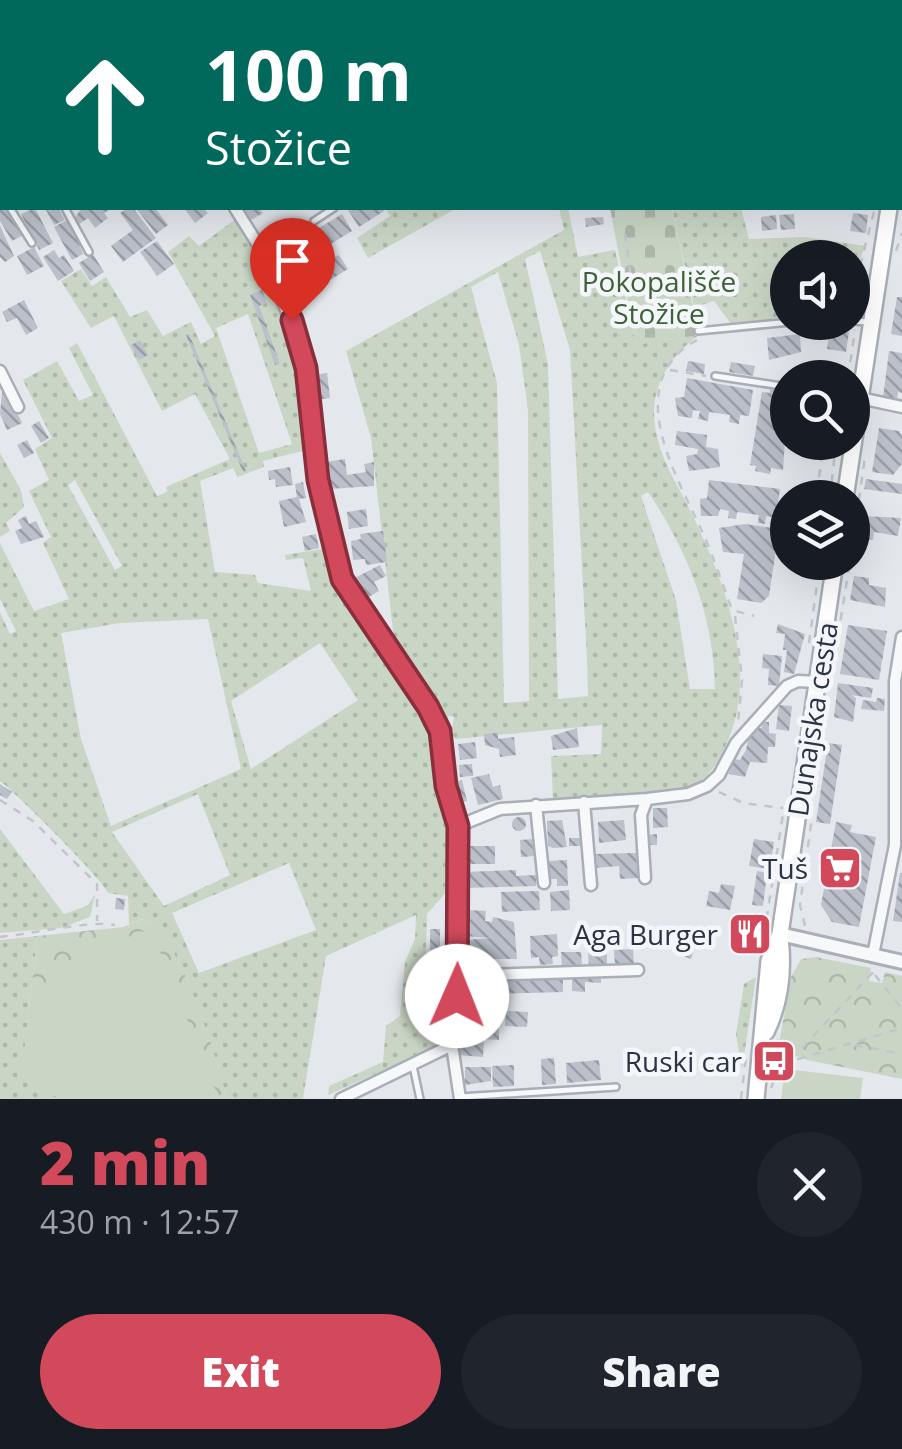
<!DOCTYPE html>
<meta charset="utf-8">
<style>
body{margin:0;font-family:"Open Sans",sans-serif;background:#20242c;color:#f1f3f6;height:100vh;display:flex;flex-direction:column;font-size:38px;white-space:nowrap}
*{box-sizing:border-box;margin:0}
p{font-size:32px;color:#9ea1a6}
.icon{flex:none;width:55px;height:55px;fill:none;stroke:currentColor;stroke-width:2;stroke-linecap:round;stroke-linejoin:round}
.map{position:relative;height:1099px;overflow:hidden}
.panel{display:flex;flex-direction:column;background:#171b24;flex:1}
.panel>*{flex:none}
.hud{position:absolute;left:0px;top:0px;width:902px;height:210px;box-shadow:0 10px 40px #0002;background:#00695c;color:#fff;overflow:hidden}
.controls{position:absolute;left:770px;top:240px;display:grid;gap:20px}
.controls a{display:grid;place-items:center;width:100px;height:100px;border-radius:50%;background:#171b24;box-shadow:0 10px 40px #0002;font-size:50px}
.pin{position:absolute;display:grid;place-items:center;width:85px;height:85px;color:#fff;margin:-102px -42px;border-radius:50% 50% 50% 0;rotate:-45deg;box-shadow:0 0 10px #0007}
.pin .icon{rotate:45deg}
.me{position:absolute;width:110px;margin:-55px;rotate:1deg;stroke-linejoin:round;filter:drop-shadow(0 0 8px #0008)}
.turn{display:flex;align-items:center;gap:35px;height:210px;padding:0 40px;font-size:45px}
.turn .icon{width:130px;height:130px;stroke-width:2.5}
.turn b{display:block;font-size:70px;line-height:85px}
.round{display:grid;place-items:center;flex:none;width:105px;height:105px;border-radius:52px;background:#20242c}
.headline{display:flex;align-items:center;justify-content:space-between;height:170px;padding:0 40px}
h1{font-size:60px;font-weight:800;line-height:75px;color:#d1495b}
.cta{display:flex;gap:20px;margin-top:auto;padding:20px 40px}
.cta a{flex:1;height:115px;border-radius:60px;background:#d1495b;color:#fff;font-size:40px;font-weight:800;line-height:115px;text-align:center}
.cta a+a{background:#20242c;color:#f1f3f6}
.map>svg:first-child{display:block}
.grass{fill:url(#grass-dots);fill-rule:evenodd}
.cemetery{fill:url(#cemetery-stones)}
.park{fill:url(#park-crowns)}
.pitch{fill:#c9d6c5}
.building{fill:url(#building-back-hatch)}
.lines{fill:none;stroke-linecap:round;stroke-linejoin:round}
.service-casing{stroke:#a9aeb7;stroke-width:10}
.minor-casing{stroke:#a9aeb7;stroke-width:15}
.tertiary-casing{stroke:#a9aeb7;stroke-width:18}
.secondary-casing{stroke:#a9aeb7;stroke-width:20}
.path{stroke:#c2c5cb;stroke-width:2.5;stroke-dasharray:8 8;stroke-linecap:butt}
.service{stroke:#f7f8fa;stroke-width:5}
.minor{stroke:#f7f8fa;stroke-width:10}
.tertiary{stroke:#f7f8fa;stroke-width:12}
.secondary{stroke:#fff;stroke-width:15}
.route-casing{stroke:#882f3b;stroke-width:25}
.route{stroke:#d1495b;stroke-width:18}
.labels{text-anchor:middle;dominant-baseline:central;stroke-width:9;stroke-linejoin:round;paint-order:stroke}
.park-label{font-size:28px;fill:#3f6138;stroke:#f4f6f9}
.street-label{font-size:28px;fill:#2b3445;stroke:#f4f6f9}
.poi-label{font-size:28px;fill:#2b3445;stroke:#f4f6f9;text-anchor:end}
</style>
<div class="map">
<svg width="902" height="1099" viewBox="0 0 902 1099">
<defs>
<pattern id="grass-dots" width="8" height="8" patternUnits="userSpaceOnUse" patternTransform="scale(2.5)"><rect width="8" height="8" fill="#c9d6c5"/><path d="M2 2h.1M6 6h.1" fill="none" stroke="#adb8ab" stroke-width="1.8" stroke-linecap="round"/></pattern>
<pattern id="cemetery-stones" width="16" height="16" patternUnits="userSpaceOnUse" patternTransform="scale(2.5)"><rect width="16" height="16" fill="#c9d6c5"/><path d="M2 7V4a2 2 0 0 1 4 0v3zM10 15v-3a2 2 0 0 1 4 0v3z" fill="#adb8ab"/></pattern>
<pattern id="park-crowns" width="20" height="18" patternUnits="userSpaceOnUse" patternTransform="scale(2.5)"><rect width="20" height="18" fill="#c9d6c5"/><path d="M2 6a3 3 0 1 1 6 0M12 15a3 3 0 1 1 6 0" fill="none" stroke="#adb8ab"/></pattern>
<pattern id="building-back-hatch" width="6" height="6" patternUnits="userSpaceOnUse" patternTransform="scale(2.5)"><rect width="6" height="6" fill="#bbc0ca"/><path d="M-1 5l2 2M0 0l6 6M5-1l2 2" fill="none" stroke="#989da6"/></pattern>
</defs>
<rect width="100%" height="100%" fill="#e4e7ec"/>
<!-- grass -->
<path class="grass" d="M385 208H457L368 258 357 238 390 216Z
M559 208H568L578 257 615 250 636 344 699 335C670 355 649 389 655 426 659 457 676 482 690 510 722 576 759 666 729 738 719 762 710 778 687 790L553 799 551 756 601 754 602 725 456 739 451 734 454 717 449 716 442 725 395 648 371 438 346 351 564 230ZM540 251 570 350 587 658 588 696 558 699 548 364 525 259ZM498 272 519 345 528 410 529 701 504 703 497 383 471 287ZM648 492C688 551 714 617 715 689H690L676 600 641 496Z
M672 208H741L749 239 805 237 865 246 853 278 852 258H788L787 320 732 325 714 301 694 307Z
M237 218C283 288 302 367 310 449L263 461 264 467 238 477 233 468 200 481 215 572 255 575 258 583 311 591 303 558 286 560 285 555 327 548 348 602 377 636 431 721 455 843V882L427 914 425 980 438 992 435 1047 328 1095 329 1086 383 1062 386 1026 400 1016 405 962 415 939 416 915 326 956 303 1099H227C216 1059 180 932 143 919L129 924 128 896 108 893C106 883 14 791 0 781V612L10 634 16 631 0 599V543L34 611 69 599 43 543 51 537 29 491 49 480 35 449 52 438 23 380 57 361 79 401 93 395 69 348 77 343 157 496 167 492 166 487 230 459 195 394 162 411 114 316 91 328 61 281 81 269 92 286 106 277 130 317 147 310 163 336 191 322 201 344 215 336 168 252 189 236 199 246ZM248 314 292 444 259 453 216 328ZM75 480 122 566 115 570 68 485ZM208 619 241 769 111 826 81 739 61 633 120 623ZM320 643 358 700 251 769 231 701ZM198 794 230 875 164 906 112 832ZM289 863 316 930 199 973 172 913Z
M0 453 21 490 24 507 6 523 10 531 0 537Z
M0 829 64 914 87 906 95 895 90 917 61 928 0 933Z
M37 936 22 1073 30 1083 61 1099H0V940Z
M756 977 742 1069 736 1034 744 984Z"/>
<!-- cemetery -->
<path class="cemetery" d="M610 208H672L699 335 636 345Z"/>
<!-- park -->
<path class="park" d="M143 919C180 932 217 1059 227 1099H61L30 1083 22 1073 37 936 123 927Z
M816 957 871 968 869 981 882 983 885 972 902 976V1079L807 1060 778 1049 791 977 801 959Z"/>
<!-- pitch -->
<path class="pitch" d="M140 931 153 934 219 1099H61L30 1083 22 1073 29 1010 81 962Z
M785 1069 863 1078 860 1099H781Z"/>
<!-- building -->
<path class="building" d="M7 208 23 235 12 241 0 221V209Z
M35 208 53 243 39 250 21 214Z
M45 208H58L65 220 54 225Z
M82 208H112L104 213 108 218 95 228 88 218 78 225 74 219Z
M128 208H133L156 238 123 262 111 246 133 230 120 213Z
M136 208H155L168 225 156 234Z
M184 208H203L208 213 195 223Z
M241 208H259L263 213 249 221Z
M352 208H381L384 211 359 227 348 210Z
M853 213 868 215 866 233 850 231Z
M342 214 352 231 329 245 319 228Z
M794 214 795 229 781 230 779 215Z
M776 215 777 229 762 231 761 217Z
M603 217 604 224 586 227 585 218Z
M286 218 294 230 271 245 263 233Z
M69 219 83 254 72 260 54 227Z
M306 225 318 244 297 251 288 236Z
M0 226 14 256 5 262 0 257Z
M157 241 174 264 157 276 140 252Z
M34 247 44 266 27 275 17 256Z
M54 250 59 258 64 255 74 271 58 281 43 257Z
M287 250 291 259 303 252 308 262 282 276 273 258Z
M93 254 104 272 90 281 79 263Z
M339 255 348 269 325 283 314 266Z
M312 286 315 293 296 303 292 296Z
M262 290 267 303 259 306 280 364 275 365 250 295Z
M897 297H902V336L891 334Z
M24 300 38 328 26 335 17 318 7 322 2 312Z
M830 329 849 332 846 352 827 349Z
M189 334 246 471 243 472 186 335Z
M800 334 801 352 769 360 767 338Z
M140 340 148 355 139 360 131 345Z
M889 351 902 353V393L898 392 897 400 883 398Z
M688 361 705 364 704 374 686 371Z
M731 362 755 366 753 376 729 372Z
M327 373 330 398 316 400 313 375Z
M687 378 753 390 749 416 740 415 739 424 729 422 730 415 709 412 708 421 698 419 700 411 693 410 692 418 678 416 675 398 684 397Z
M3 382 22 423 7 430 0 414Z
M770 389 788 396 783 470 771 468 770 474 755 471 756 466 750 465 762 392 770 393Z
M39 421 49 438 41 443 31 426Z
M879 428 899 431 902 436V464L893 475 872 472Z
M677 431 707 435 706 447 718 449 720 467 689 471 686 456 697 454 698 449 675 445Z
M27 440 34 453 24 458 17 445Z
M345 459 347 475 366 472 364 464 374 462V486L329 489 325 462Z
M290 467 293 485 276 487 275 479 269 480 268 471Z
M866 479 902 484V494L864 489Z
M709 480 780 489 776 518 766 516 765 524 758 523 759 515 737 512 736 519 728 518 729 511 720 509 718 516H701L700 499 707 498Z
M303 482 306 498 299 499 306 522 284 527 279 501 297 497 295 484Z
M366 509 368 526 349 529 347 512Z
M26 516 29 524 36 521 44 537 21 544 15 531 22 528 18 520Z
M863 516 901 518 898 536 874 532 873 540 860 538Z
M745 524 779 529 769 596 761 603 737 599 744 554 723 552 719 528Z
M383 531 387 562 366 565 365 559 353 560 351 541 361 539 360 534Z
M316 534 319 548 305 551 302 537Z
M380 565 386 576 374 582 379 591 360 602 349 581Z
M854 576 869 578V585L886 588 885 607 850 600Z
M778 624 805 634 794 674 784 672 787 650H783L785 634 776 633Z
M848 625 887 631 879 680 840 674Z
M763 654 782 656 779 686 768 685 769 669 762 668Z
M838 683 873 688 871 698 851 695 856 698 853 722 834 717Z
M877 698 885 699 884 711 861 709 863 700 876 702Z
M779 705 792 706 789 731 776 729Z
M762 722H769V733L776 734 775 747H768L767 763 750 762 745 777 729 774 734 759 740 760 746 750 751 727 762 728Z
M577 728 579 747 553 750 551 736Z
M498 733V739L514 737 516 755 500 757 499 749 485 745 484 734Z
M475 742 477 758 460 760 458 744Z
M828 743 842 745 830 824 816 822Z
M472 764 473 776 460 777 459 765Z
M489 774 493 787 500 785 503 799 478 805 471 778Z
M462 780 467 801 455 804 450 783Z
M0 784 12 792 7 799 0 795Z
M653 808H667L668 827 653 828Z
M512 824a7 7 0 1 1 14 0a7 7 0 1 1-14 0Z
M562 820 567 847 553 848 548 846 547 821Z
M624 820 626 840 599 843 598 822Z
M836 822 852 825 850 832 876 837 859 927 832 922 821 905Z
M657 834V845H648L647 835Z
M569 838H581L582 846H569Z
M534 839 535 856 521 857 520 840Z
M754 839 774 842 770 869 749 866Z
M467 846H495V864H466Z
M636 853 638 878 620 879 619 866 594 868 593 854Z
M567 860 568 886H557V879H549V861Z
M516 870V876L536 875V886L464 888 465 872Z
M757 871 767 873 763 906 752 905Z
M900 873H902V922L893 921Z
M721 884 735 886 730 910 706 906 709 891 719 893Z
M569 890 570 910 551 911 550 892Z
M539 891 540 910 502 912 501 892Z
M116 898 125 899 124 910 115 909Z
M466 910 486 911 485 921 492 922 493 917 514 922 517 959H468V940L491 938 464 936Z
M746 927 755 928 751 950 743 949Z
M430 929H440V950H430Z
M690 930 700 933 691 959 681 955Z
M557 934 558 956 552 957 553 964 540 965 539 957 531 958 530 936Z
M633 949 634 965 615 966 614 950Z
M561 952H581L582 966 562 967Z
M588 952H607V966L589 967Z
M445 958V978H429V959Z
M563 976V992L492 994V977Z
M572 978 601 979V983L585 982V992L572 991Z
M466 981H483V994H490V1011H466Z
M506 1011 528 1012 527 1027 505 1026Z
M464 1023 495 1024 499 1030V1040L484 1039 483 1057 459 1055Z
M554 1058 556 1084 542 1085 541 1059Z
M599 1060 601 1080 567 1083 566 1063Z
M514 1065V1086L493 1087 492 1066Z
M465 1067H491V1081L465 1085Z"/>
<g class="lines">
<!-- service casing -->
<g class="service-casing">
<path id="service" d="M16 2 19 0
M0 15 2 13
M0 192 2 196
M10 208 32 243
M65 208 89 252
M314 221 334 208
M852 321 868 322
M698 331 791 322
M715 376 788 387
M796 446 797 442
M413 1066 420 1099
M460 1097 616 1087"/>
</g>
<!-- minor casing -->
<g class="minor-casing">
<path id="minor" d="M487 0 489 2
M143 2 147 0
M186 2 190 0
M320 2 324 0
M0 80 2 78
M900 100H902
M0 186 2 185
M235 208 262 251 298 339 306 368 318 480 342 579 428 707 439 731 459 845 458 976 452 1045 460 1099
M0 371 18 407
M860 398 902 407
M584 802 591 885
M536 805 544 883
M458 826 500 809 647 799 688 794 707 786 719 775 736 743 787 686 798 681 816 682
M645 878 641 815 647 799
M873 955 895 845V681L902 637
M458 976 638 970
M341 1099 452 1045"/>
</g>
<!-- tertiary casing -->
<g class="tertiary-casing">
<path id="tertiary" d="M780 934 902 962"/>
</g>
<!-- secondary casing -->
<g class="secondary-casing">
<path id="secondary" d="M900 164 902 157
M845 498 889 208
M766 1032C780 1003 784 971 780 938
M756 1099 769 961 780 934 835 562"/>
</g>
<!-- path -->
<path class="path" d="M539 0 541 2
M848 0 859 2
M575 2 576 0
M625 2 626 0
M703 2 704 0
M793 2 794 0
M900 12 902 13
M625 234 633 293 660 288
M896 251 902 233
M852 297 875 208
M852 300 858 301
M697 340C620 382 676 475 701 529 713 555 722 583 732 610L754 616
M670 370 706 376
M848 378 855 330
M819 477 823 451
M830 498 836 442
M852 548 865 457
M735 616 742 680 738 722
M838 636 850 562
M809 643 820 562
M719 792 743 803 783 808
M0 800 33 821 97 884V921
M805 926 800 905 812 817
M764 935 783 814
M0 937C30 934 91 920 115 925
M875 975 902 1009
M855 1045 902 1054
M791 1060 875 970
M782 1064 902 1028
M771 1088 780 1065 778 1039
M741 1099 746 1056"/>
<!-- service -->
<use href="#service" class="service"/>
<!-- minor -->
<use href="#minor" class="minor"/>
<!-- tertiary -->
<use href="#tertiary" class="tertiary"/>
<!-- secondary -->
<use href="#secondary" class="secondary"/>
</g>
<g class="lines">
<!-- route casing -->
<g class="route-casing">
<path id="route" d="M292 320 306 368 318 480 342 579 428 707 440 731 446 786 458 826 457 996"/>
</g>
<!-- route -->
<use href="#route" class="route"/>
</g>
<!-- icons -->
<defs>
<g id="supermarket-square" transform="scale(2.25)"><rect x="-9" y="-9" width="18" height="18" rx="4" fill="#d1495b" stroke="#f4f6f9"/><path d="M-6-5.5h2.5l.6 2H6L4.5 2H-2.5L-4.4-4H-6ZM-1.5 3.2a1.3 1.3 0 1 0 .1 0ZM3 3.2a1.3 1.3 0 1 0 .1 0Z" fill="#fff"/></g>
<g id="restaurant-square" transform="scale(2.25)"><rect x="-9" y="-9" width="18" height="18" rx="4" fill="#d1495b" stroke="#f4f6f9"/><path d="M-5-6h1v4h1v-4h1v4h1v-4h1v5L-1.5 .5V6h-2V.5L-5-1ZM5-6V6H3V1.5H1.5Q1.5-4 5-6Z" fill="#fff"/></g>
<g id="bus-square" transform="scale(2.25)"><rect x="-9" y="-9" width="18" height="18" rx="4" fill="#d1495b" stroke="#f4f6f9"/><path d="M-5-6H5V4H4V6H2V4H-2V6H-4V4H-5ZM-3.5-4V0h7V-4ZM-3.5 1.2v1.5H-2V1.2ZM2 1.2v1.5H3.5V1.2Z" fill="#fff"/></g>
</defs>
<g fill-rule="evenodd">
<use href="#supermarket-square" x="840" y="868"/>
<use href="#restaurant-square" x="750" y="934"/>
<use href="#bus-square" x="774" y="1061"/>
</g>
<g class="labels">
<!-- park labels -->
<g class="park-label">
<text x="659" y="281">Pokopališče<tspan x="659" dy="32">Stožice</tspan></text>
</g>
<!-- street labels -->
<g class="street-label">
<text transform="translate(812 719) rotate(-81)">Dunajska cesta</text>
</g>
<!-- poi labels -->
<g class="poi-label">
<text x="808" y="868">Tuš</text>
<text x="718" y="934">Aga Burger</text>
<text x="742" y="1061">Ruski car</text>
</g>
</g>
</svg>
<div class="controls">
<a><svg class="icon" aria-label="sound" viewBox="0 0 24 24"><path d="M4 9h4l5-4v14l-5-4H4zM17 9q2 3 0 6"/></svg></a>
<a><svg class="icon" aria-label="search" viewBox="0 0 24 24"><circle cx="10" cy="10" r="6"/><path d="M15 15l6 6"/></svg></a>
<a><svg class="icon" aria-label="layers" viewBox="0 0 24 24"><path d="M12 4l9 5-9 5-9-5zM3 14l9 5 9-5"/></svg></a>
</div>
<div class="pin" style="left:292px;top:320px;background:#d93025"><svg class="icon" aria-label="arrive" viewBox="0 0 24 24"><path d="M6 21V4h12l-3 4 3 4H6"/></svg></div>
<svg class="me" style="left:457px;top:996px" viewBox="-20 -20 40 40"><circle r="19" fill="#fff"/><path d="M0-13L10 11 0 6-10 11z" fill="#d1495b"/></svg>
<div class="hud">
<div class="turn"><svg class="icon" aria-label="ahead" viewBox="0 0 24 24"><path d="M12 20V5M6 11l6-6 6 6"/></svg><div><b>100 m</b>Stožice</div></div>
</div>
</div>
<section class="panel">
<div class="headline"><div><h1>2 min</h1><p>430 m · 12:57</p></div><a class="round"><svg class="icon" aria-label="close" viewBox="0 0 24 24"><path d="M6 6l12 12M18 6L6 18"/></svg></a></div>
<div class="cta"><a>Exit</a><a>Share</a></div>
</section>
